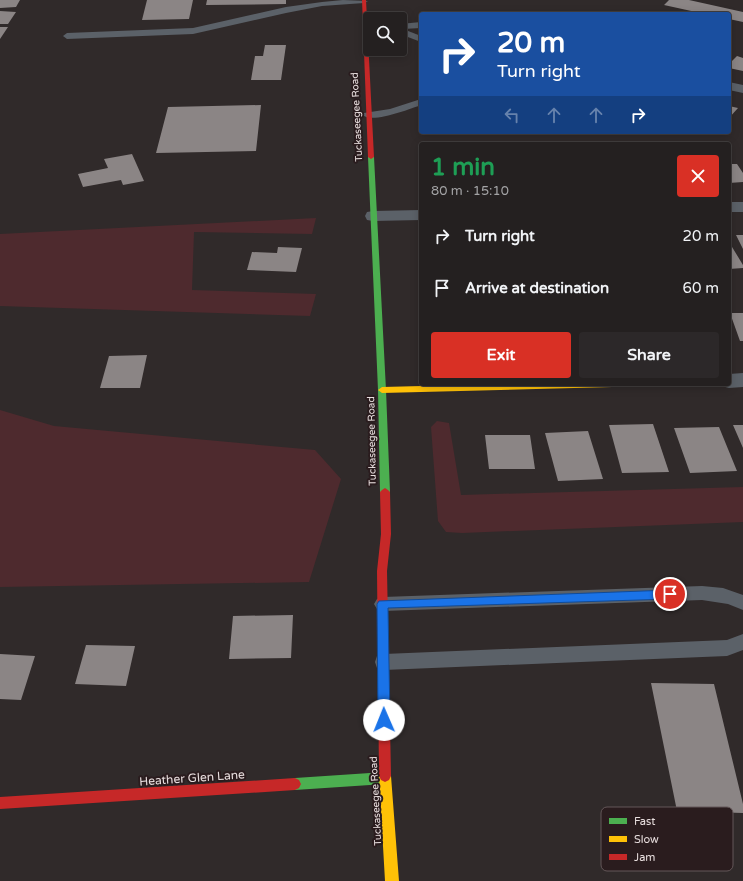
<!DOCTYPE html>
<meta charset="utf-8">
<style>
body{margin:0;font-family:"Varela Round",sans-serif;background:#2c2829;color:#f1f3f6;height:100vh;display:flex;flex-direction:column;font-size:15px;white-space:nowrap}
*{box-sizing:border-box;margin:0}
p{font-size:13px;color:#a3a3a5}
.icon{flex:none;width:22px;height:22px;fill:none;stroke:currentColor;stroke-width:2;stroke-linecap:round;stroke-linejoin:round}
.map{position:relative;flex:1;overflow:hidden}
.drawer{position:absolute;left:419px;top:142px;width:312px;height:244px;display:flex;flex-direction:column;background:#242020;border-radius:4px;box-shadow:0 2px 10px #0003,0 0 0 1px #413e3e}
.drawer>*{flex:none}
.hud{position:absolute;left:419px;top:12px;width:312px;height:122px;border-radius:4px;box-shadow:0 2px 10px #0003,0 0 0 1px #413e3e;background:#1a4fa0;color:#fff;overflow:hidden}
.controls{position:absolute;left:363px;top:12px;display:grid;gap:8px}
.controls a{display:grid;place-items:center;width:44px;height:44px;border-radius:4px;background:#242020;box-shadow:0 2px 10px #0003,0 0 0 1px #413e3e;font-size:20px}
.pin{position:absolute;display:grid;place-items:center;width:34px;height:34px;color:#fff;margin:-17px;border:2px solid #fff;border-radius:50%;box-shadow:0 1px 4px #0007}
.me{position:absolute;width:44px;margin:-22px;rotate:359deg;stroke-linejoin:round;filter:drop-shadow(0 0 3px #0008)}
.turn{display:flex;align-items:center;gap:14px;height:84px;padding:0 12px;font-size:18px}
.turn .icon{width:52px;height:52px;stroke-width:2.5}
.turn b{display:block;font-size:28px;line-height:34px}
.lanes{display:flex;align-items:center;height:38px;padding:0 12px;background:#0003;justify-content:center;gap:20px;direction:ltr}
.lanes .off{opacity:.35}
.round{display:grid;place-items:center;flex:none;width:42px;height:42px;border-radius:4px;background:#2c2829}
.head{display:flex;align-items:center;justify-content:space-between;height:68px;padding:0 12px}
h1{font-size:24px;font-weight:700;line-height:30px;color:#1e9e55}
.action{display:flex;gap:8px;margin-top:auto;padding:8px 12px}
.action a{flex:1;height:46px;border-radius:4px;background:#d93025;color:#fff;font-size:16px;font-weight:700;line-height:46px;text-align:center}
.action a+a{background:#2c2829;color:#f1f3f6}
ul{padding:0;list-style:none}
li{display:flex;align-items:center;gap:12px;height:52px;padding:0 12px}
li div{flex:1}
li b{display:block;font-size:15px}
li em{font-style:normal}
.map>svg:first-child{display:block}
.green{fill:#4e2a2e}
.building{fill:#8b8585}
.lines{fill:none;stroke-linecap:round;stroke-linejoin:round}
.lane{fill:#5b6168;fill-rule:evenodd}
.street{fill:#5b6168;fill-rule:evenodd}
.fast{fill:#4caf50;fill-rule:evenodd}
.slow{fill:#ffc107;fill-rule:evenodd}
.jam{fill:#c62828;fill-rule:evenodd}
.route{fill:#1a73e8;stroke:#114b97}
.labels{text-anchor:middle;dominant-baseline:central;stroke-width:4;stroke-linejoin:round;paint-order:stroke}
.street-label{font-size:10px;fill:#e9dfdf;stroke:#2a1c1e}
.near-street-label{font-size:12px;fill:#e9dfdf;stroke:#2a1c1e}
.key{fill:#2a1c1e;stroke:#635658;stroke-width:1}
.key-label{font-size:11px;fill:#e9dfdf}
</style>
<div class="map">
<svg width="743" height="881" viewBox="0 0 743 881">
<rect width="100%" height="100%" fill="#302a2a"/>
<!-- green -->
<path class="green" d="M316 218 312 234 194 232 192 290 316 294 310 316 0 306V234Z
M0 410 54 426 315 450 341 479 309 582 0 587Z
M437 421 449 423 461 495 743 487V522L462 533 446 532 438 521 431 427Z"/>
<!-- building -->
<path class="building" d="M0 0H20L16 7 0 8Z
M147 0H193L189 19 142 20Z
M207 0H286V4L206 5Z
M669 0H689L743 12V22L729 19V14H705L664 5Z
M0 11 16 12 8 24H0Z
M0 27H8L0 39Z
M265 45H286L281 80H251L255 56H263Z
M737 56 743 58V71L729 68V64Z
M261 105 256 151 156 153 168 107Z
M729 106 738 108 729 118Z
M132 154 144 181 123 185 121 180 83 187 78 174 108 168 104 159Z
M729 164H737L743 173V182L729 183Z
M736 235H743V249Z
M729 242 743 265V268L729 269Z
M278 247 302 248 296 272 247 270 252 252 277 253Z
M730 313H743V341H740Z
M147 355 140 388H100L109 356Z
M653 424 669 472 622 473 609 425Z
M733 425H743V448Z
M719 427 737 471 690 473 674 428Z
M588 431 603 479 558 481 545 433Z
M485 435H530L535 469H489Z
M293 615 291 658 229 659 233 616Z
M86 645 135 646 126 686 75 684Z
M0 654 35 656 21 700 0 699Z
M651 683 714 684 743 804V813L677 811Z"/>
<g class="lines">
<!-- lane -->
<path class="lane" d="M343 0 368 1 364 3 322 6 286 13 193 34 67 39 63 36 67 33 193 28 286 7 322 2Z
M421 22V28L403 29 421 36V42L400 34V24Z
M421 99V105C410 109 371 124 363 115L364 113 390 109Z
M702 586 723 588 743 595V610L728 604 702 600 383 611 377 609 374 604 377 599 383 597Z
M743 634V650L727 656 384 670 377 668 375 662 377 656 384 654 727 640Z"/>
<!-- street -->
<path class="street" d="M729 82 743 85V93L729 90Z
M729 202H743V212H729Z
M421 210V220L373 221 367 220 365 216 367 212 373 211Z
M743 373V387L729 388 722 386 721 384H729V374Z"/>
<!-- fast -->
<path class="fast" d="M371 155 374 157 386 390 390 492 388 494H382L380 492 378 390 368 157Z
M385 772 389 774 391 778 389 782 385 784 295 790 291 788 289 784 291 780 295 778Z"/>
<!-- slow -->
<path class="slow" d="M503 384H616L612 387 382 393 378 390 382 387Z
M385 770 389 772 391 776 399 881H385L379 776 381 772Z"/>
<!-- jam -->
<path class="jam" d="M362 0H366L374 157 371 159 368 157Z
M385 488 388 490 390 492 391 534 387 571 391 776 389 780 385 782 381 780 379 776 377 571 381 534 380 492 382 490Z
M295 778 299 780 301 784 299 788 295 790 0 809V797Z"/>
</g>
<!-- route -->
<path class="route" d="M670 590 674 591 676 594 674 598 670 599 388 608 390 720 388 724 384 725 380 724 378 720 377 604 379 601Z"/>
<g class="labels">
<!-- street labels -->
<g class="street-label">
<text transform="translate(357 117) rotate(-93)">Tuckaseegee Road</text>
<text transform="translate(372 441) rotate(-91)">Tuckaseegee Road</text>
<text transform="translate(376 801) rotate(-93)">Tuckaseegee Road</text>
</g>
<!-- near-street labels -->
<g class="near-street-label">
<text transform="translate(192 778) rotate(-4)">Heather Glen Lane</text>
</g>
</g>
<!-- legend -->
<rect x="601" y="807" width="132" height="64" rx="6" class="key"/>
<rect x="609" y="818" width="18" height="6" fill="#4caf50"/>
<rect x="609" y="836" width="18" height="6" fill="#ffc107"/>
<rect x="609" y="854" width="18" height="6" fill="#c62828"/>
<g class="key-label">
<text x="634" y="825">Fast</text>
<text x="634" y="843">Slow</text>
<text x="634" y="861">Jam</text>
</g>
</svg>
<div class="controls">
<a><svg class="icon" aria-label="search" viewBox="0 0 24 24"><circle cx="10" cy="10" r="6"/><path d="M15 15l6 6"/></svg></a>
</div>
<div class="pin" style="left:670px;top:594px;background:#d93025"><svg class="icon" aria-label="arrive" viewBox="0 0 24 24"><path d="M6 21V4h12l-3 4 3 4H6"/></svg></div>
<svg class="me" style="left:384px;top:720px" viewBox="-20 -20 40 40"><circle r="19" fill="#fff"/><path d="M0-13L10 11 0 6-10 11z" fill="#1a73e8"/></svg>
<div class="hud">
<div class="turn"><svg class="icon" aria-label="right" viewBox="0 0 24 24"><path d="M7 20v-9h11M14 6l5 5-5 5"/></svg><div><b>20 m</b>Turn right</div></div>
<div class="lanes"><svg class="icon off" aria-label="left" viewBox="0 0 24 24"><path d="M17 20v-9H6M10 6l-5 5 5 5"/></svg><svg class="icon off" aria-label="ahead" viewBox="0 0 24 24"><path d="M12 20V5M6 11l6-6 6 6"/></svg><svg class="icon off" aria-label="ahead" viewBox="0 0 24 24"><path d="M12 20V5M6 11l6-6 6 6"/></svg><svg class="icon" aria-label="right" viewBox="0 0 24 24"><path d="M7 20v-9h11M14 6l5 5-5 5"/></svg></div>
</div>
<section class="drawer">
<div class="head"><div><h1>1 min</h1><p>80 m · 15:10</p></div><a class="round" style="background:#d93025;color:#fff"><svg class="icon" aria-label="close" viewBox="0 0 24 24"><path d="M6 6l12 12M18 6L6 18"/></svg></a></div>
<ul>
<li><svg class="icon" aria-label="right" viewBox="0 0 24 24"><path d="M7 20v-9h11M14 6l5 5-5 5"/></svg><div><b>Turn right</b></div><em>20 m</em></li>
<li><svg class="icon" aria-label="arrive" viewBox="0 0 24 24"><path d="M6 21V4h12l-3 4 3 4H6"/></svg><div><b>Arrive at destination</b></div><em>60 m</em></li>
</ul>
<div class="action"><a>Exit</a><a>Share</a></div>
</section>
</div>
